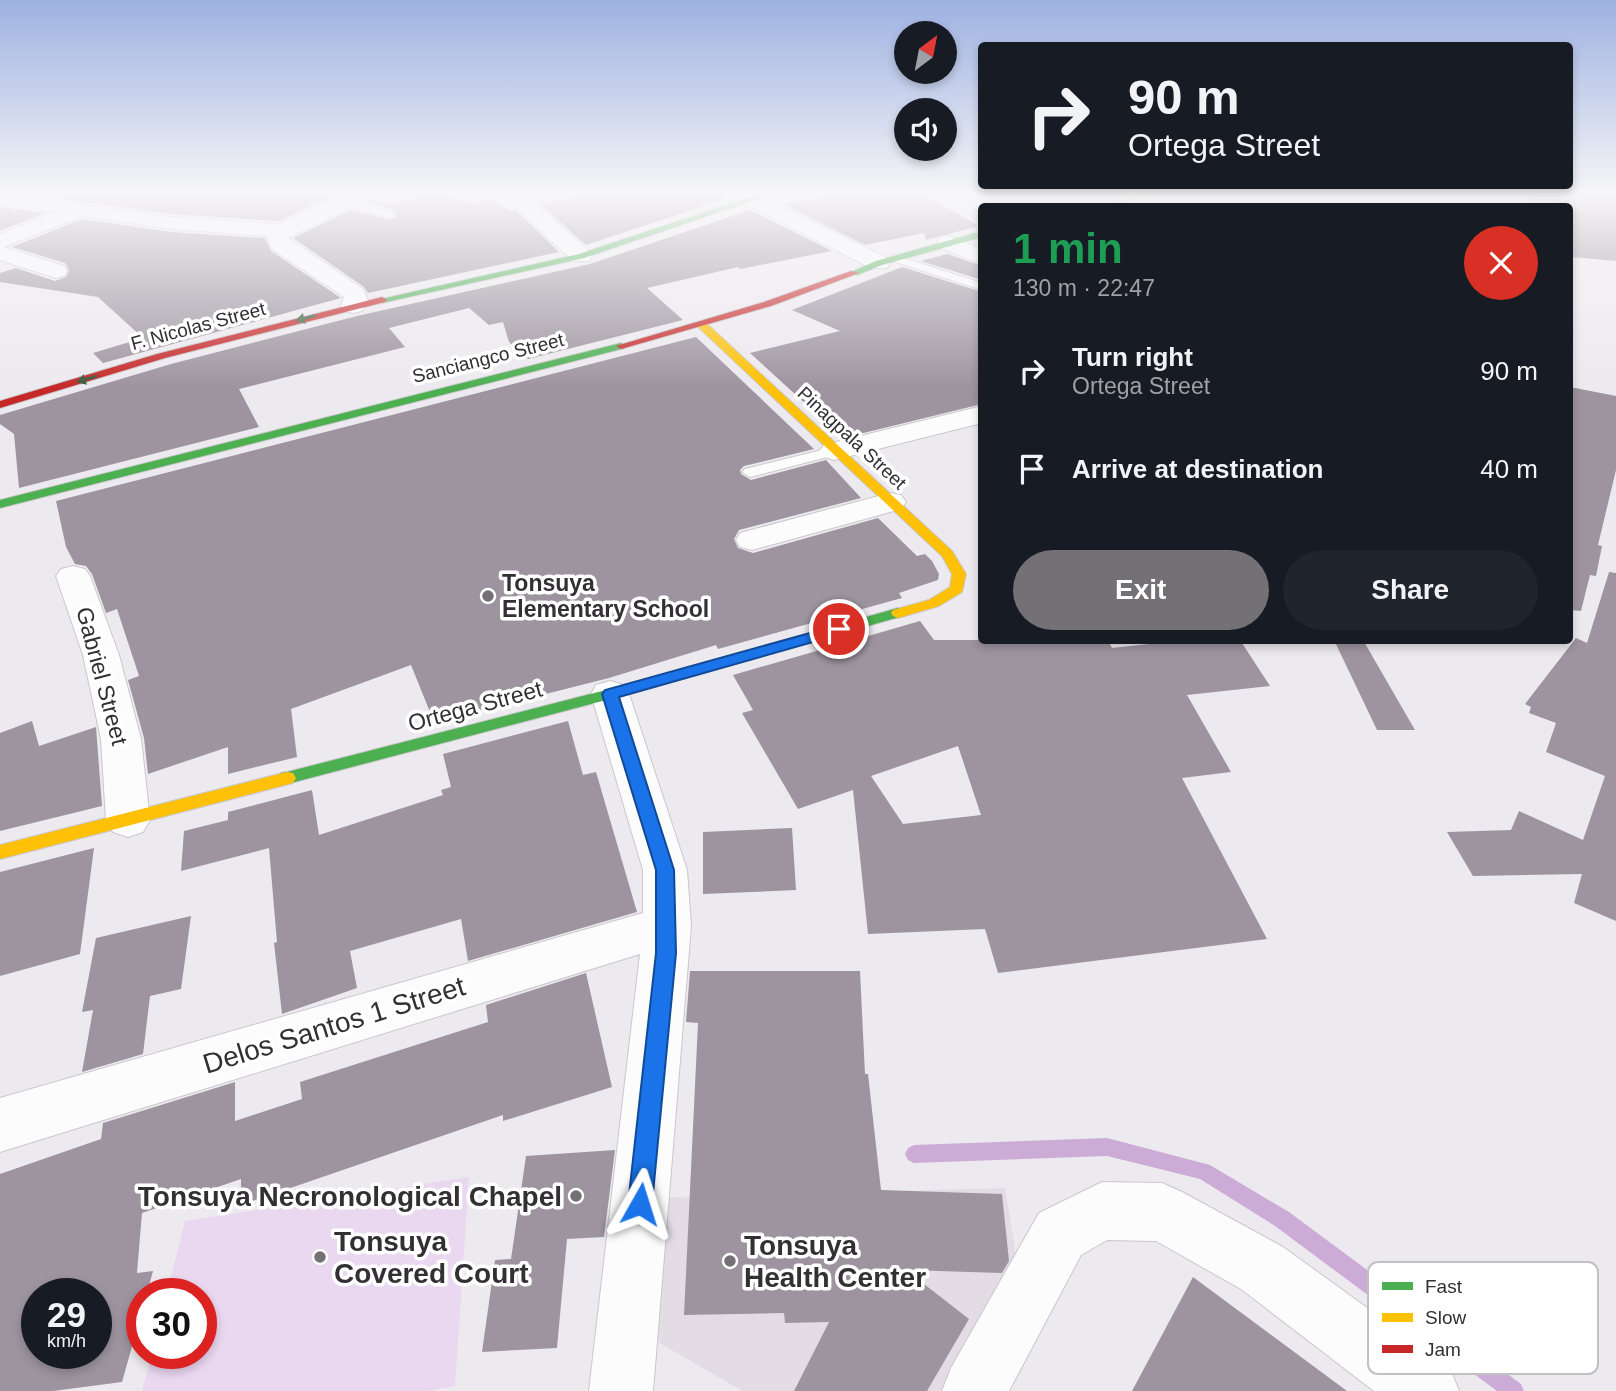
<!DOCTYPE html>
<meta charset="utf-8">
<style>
body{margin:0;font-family:Helvetica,sans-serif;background:#20242c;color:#f1f3f6;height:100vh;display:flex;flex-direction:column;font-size:26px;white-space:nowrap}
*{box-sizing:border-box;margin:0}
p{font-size:23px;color:#9ea1a6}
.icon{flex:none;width:38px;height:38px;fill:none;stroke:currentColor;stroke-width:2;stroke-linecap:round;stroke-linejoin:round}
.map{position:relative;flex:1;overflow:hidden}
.panel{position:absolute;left:978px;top:203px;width:595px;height:441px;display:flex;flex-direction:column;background:#171b24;border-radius:7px;box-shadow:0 4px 10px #0003}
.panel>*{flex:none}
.banner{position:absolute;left:978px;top:42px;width:595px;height:147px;border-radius:7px;box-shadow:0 4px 10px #0003;background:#171b24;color:#f1f3f6;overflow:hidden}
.needle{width:46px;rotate:32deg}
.fabs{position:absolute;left:894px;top:21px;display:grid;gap:14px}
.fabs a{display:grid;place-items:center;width:63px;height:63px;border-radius:50%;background:#171b24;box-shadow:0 4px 10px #0003;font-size:35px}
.speed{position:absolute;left:21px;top:1278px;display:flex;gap:14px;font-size:35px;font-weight:700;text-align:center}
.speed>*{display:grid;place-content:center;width:91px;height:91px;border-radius:50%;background:#171b24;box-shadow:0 4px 10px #0003;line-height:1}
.speed small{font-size:18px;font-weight:400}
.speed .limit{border:10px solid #d22;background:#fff;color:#111}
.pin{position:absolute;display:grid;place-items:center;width:60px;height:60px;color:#fff;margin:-30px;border:4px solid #fff;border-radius:50%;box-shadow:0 2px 7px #0007}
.me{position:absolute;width:77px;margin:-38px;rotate:6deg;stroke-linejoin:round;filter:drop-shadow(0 0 5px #0008)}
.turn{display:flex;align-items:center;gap:24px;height:147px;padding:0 35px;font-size:32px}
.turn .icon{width:91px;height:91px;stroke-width:2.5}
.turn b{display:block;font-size:49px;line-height:60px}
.round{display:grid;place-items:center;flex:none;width:74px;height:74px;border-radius:37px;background:#20242c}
.head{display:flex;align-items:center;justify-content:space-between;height:119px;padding:0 35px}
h1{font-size:42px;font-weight:700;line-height:52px;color:#1e9e55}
.button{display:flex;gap:14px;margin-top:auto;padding:14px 35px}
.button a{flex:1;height:80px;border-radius:42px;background:#737175;color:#fff;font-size:28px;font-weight:700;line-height:80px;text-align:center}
.button a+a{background:#20242c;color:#f1f3f6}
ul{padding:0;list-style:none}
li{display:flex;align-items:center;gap:21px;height:98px;padding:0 35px}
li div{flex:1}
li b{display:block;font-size:26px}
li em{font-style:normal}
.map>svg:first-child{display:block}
.built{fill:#e3dce5}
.green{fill:#ead7f0}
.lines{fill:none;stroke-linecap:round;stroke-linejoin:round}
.stream{fill:#ccacd6;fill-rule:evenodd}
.building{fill:#9d949f;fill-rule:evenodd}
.lane-casing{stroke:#c9c7cb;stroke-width:2}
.street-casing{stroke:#c9c7cb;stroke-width:2}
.fast-casing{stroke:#c9c7cb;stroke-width:2}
.slow-casing{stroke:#c9c7cb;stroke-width:2}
.jam-casing{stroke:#c9c7cb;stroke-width:2}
.lane{fill:#fcfcfd;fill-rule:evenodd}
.street{fill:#fcfcfd;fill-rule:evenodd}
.fast{fill:#4caf50;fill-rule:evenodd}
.slow{fill:#ffc107;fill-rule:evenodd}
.jam{fill:#c62828;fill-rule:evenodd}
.oneway{fill:#3b5c3d}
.route{fill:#1a73e8;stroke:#114b97;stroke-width:2}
.poi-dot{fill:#737175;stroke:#fff;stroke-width:2.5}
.labels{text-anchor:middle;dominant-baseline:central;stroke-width:7;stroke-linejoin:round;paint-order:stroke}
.far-street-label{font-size:19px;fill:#323033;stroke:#fff}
.poi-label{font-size:23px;font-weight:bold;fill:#323033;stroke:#fff;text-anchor:start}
.street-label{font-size:23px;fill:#323033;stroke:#fff}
.near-street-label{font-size:28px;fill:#323033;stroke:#fff}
.near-poi-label{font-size:28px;font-weight:bold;fill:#323033;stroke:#fff;text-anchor:start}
.key{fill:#fff;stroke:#c2c1c2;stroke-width:2}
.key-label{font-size:19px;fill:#323033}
</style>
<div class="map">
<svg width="1616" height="1391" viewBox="0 0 1616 1391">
<rect width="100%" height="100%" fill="#edeaef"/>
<!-- built -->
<path class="built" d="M1005 1188 1019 1274 948 1391H742L644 1334 659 1198Z"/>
<!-- green -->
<path class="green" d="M469 1177 455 1386 428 1391H142L152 1353H201V1293H167L185 1221Z"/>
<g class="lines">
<!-- stream -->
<path class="stream" d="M1107 1138 1210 1165 1289 1212 1521 1384 1524 1391H1497L1275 1226 1200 1179 1107 1156 914 1163 908 1160 905 1154 908 1148 914 1145Z"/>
</g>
<!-- building -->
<path class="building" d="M54 193H340L279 221 171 214 46 197Z
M426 193H438L472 203 492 199 509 211 515 209 559 252 368 293 364 287 293 238 351 210 390 220 397 216 394 210 366 202 370 200 393 205Z
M592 193H726L728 198 586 245 540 204Z
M841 193H922L979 226 926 240 924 233 865 245 783 204Z
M1525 193H1616V261L1572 257 1570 206H1535Z
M0 207 45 213 0 231Z
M750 210 832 251 740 269 738 267 647 288 683 320 528 359 509 342 503 322 489 325 469 308 389 328 405 347 239 389 259 427 19 488 14 434 0 424V415L171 364 357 316 590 264Z
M82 219 171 232 265 238 271 251 341 298 103 363 93 353 143 338 98 297 0 282V273L16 268 55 281 66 277 69 270 65 263 12 247Z
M947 254 982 266V280L921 261Z
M902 267 982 292V404L843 438 750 353 840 331 792 310Z
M696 337 814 449 744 466 740 470 741 474 751 480 826 460 861 498 739 530 734 539 738 548 753 553 878 518 917 556 925 554 932 561 939 574 938 580 899 593 902 598 718 649 716 645 609 678 434 722 411 665 291 709 297 757 228 774V747L148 774 144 738 128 680 139 676 117 609 106 613 92 574 86 566 75 564 66 547 56 501Z
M1570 387 1616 396V470L1598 545 1602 546 1596 576 1590 575 1581 611 1570 610Z
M1609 572 1616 573V921L1574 903 1582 874 1473 876 1447 832 1511 830 1519 811 1583 840 1605 776 1546 752 1556 723 1529 713 1531 707 1525 704 1576 638 1587 643Z
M920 621 934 640H1108L1112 648 1185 640H1240L1270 686 1187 695 1231 772 1182 778 1267 939 998 973 985 929 868 934 853 790 798 809 742 713 753 710 733 675ZM958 746 981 815 903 824 871 776Z
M1334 640H1363L1415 730H1377Z
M32 721 39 746 96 727 102 806 0 831V733Z
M568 721 583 775 596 772 637 912 468 961 461 919 350 951 357 988 282 1014 274 943 277 942 269 848 181 871 184 831 228 820V812L312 790 319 835 443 795 441 790 451 787 443 754Z
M792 828 796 890 703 894V832Z
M94 848 80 954 0 976V872Z
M191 916 181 989 150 996 143 1054 82 1072 93 1010 82 1012 96 938Z
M690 971H860L865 1074H868L881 1190 1002 1194 1009 1261 1002 1273 906 1270 969 1319 927 1391H794L829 1322 785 1323 784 1313 684 1315 698 1023 686 1022Z
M586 973 612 1087 503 1121V1115L241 1205V1179L142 1213 137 1273 153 1271 147 1293H142V1311L122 1382 53 1391H0V1174L101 1139 103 1123 235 1082V1121L302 1099 300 1082 488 1022 486 1005ZM37 1293H96V1353H37Z
M615 1150 604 1237 567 1239 557 1348 482 1352 495 1260 511 1259 526 1156Z
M1193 1277 1347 1391H1132Z"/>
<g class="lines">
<!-- lane casing -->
<g class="lane-casing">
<path id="lane" d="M346 199 393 213 394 215 389 218 342 204V200Z
M894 255 982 283V290L890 260 888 258Z
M834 447 839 448 841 451 839 454 750 477 742 472 745 469Z"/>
</g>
<!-- street casing -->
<g class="street-casing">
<path id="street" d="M0 193 171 217 279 224 347 193H374L371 197 288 238 363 289 368 300 362 311 353 313 344 311 341 306 344 297 272 249 267 236 171 229 82 216 4 247 64 266 67 271 64 276 56 278 0 260V234L55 212 0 204Z
M526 193H559L556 197 535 203 589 251 592 256 589 261H573L514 205 511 201 514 197Z
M728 193H754L887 258 890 263 887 268H871L731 197Z
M948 236 982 249V264L940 248 937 243 940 238Z
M982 406V423L834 460 824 457 819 451 824 445Z
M890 493 901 495 906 502 901 509 752 550 740 547 736 540 740 533Z
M73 566 85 569 90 576 119 655 141 739 150 820 143 832 128 837 113 832 106 820 101 739 83 655 56 576 61 569Z
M610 681 624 685 629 694 687 870 691 926 653 1391H589L640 954 0 1152V1098L643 913V870L591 694 596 685Z
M1102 1182 1162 1183 1182 1192 1283 1247 1450 1368 1459 1391H1374L1241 1289 1156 1241 1107 1240 1081 1255 1009 1391H942L951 1368 1039 1213Z"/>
</g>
<!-- fast casing -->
<g class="fast-casing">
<path id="fast" d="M763 193H776L584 258 382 303 377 300 579 254Z
M982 231V237L882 265 857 275 849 273 876 261Z
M621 343 626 346 625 348 0 508V500Z
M898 608 903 610 905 613 903 616 610 699 287 784 281 783 278 778 281 773 287 772 610 689Z"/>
</g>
<!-- slow casing -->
<g class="slow-casing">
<path id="slow" d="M1145 193H1161L1110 206H1098Z
M698 323H706L952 551 966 574 962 592 939 606 898 618 893 616 891 613 893 610 929 600 950 587 952 574 942 556 698 327Z
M287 772 293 773 296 778 293 783 0 859V845Z"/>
</g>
<!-- jam casing -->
<g class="jam-casing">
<path id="jam" d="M851 271 859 273 771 306 621 349 616 346 764 302Z
M382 297 387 300 385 302 165 358 0 408V401L157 354Z"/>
</g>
<!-- lane -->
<use href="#lane" class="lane"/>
<!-- street -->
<use href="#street" class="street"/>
<!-- fast -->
<use href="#fast" class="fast"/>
<!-- slow -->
<use href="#slow" class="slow"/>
<!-- jam -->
<use href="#jam" class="jam"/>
</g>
<!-- one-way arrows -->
<defs><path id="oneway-solid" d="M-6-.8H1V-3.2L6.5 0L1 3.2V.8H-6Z" transform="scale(1.75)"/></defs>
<g class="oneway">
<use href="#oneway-solid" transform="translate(306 318) rotate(165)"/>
<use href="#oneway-solid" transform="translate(87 379) rotate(163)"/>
</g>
<!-- sky -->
<linearGradient id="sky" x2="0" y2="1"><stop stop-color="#9db1e1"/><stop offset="0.5" stop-color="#f7f6f8"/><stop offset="1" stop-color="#f7f6f8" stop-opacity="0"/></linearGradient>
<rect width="1616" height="388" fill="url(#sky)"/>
<!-- route -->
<path class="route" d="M839 625 845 626 847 629 845 633 619 697 674 870 676 953 652 1204 648 1212 640 1216 632 1212 628 1204 656 953V870L602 694 605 690Z"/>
<!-- markers -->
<g class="poi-dot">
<circle cx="488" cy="596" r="7"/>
<circle cx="576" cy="1196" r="7"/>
<circle cx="320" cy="1257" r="7"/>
<circle cx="730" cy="1261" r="7"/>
</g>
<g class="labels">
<!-- far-street labels -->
<g class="far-street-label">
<text transform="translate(198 326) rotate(-15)">F. Nicolas Street</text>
<text transform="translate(488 358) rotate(-14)">Sanciangco Street</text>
<text transform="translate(852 438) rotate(43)">Pinagpala Street</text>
</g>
<!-- poi labels -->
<g class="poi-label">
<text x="502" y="583">Tonsuya<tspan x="502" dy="26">Elementary School</tspan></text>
</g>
<!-- street labels -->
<g class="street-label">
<text transform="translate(102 676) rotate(75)">Gabriel Street</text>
<text transform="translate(475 706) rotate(-15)">Ortega Street</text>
</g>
<!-- near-street labels -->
<g class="near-street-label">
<text transform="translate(334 1025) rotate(-17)">Delos Santos 1 Street</text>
</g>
<!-- near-poi labels -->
<g class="near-poi-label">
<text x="562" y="1196" text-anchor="end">Tonsuya Necronological Chapel</text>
<text x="334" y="1241">Tonsuya<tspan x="334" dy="32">Covered Court</tspan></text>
<text x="744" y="1245">Tonsuya<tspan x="744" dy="32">Health Center</tspan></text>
</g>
</g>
<!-- legend -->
<rect x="1368" y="1262" width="230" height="112" rx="10" class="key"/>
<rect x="1382" y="1282" width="31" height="8" fill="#4caf50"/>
<rect x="1382" y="1313" width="31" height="9" fill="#ffc107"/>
<rect x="1382" y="1345" width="31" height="8" fill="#c62828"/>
<g class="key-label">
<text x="1425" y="1293">Fast</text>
<text x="1425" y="1324">Slow</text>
<text x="1425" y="1356">Jam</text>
</g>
</svg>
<div class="fabs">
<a><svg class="needle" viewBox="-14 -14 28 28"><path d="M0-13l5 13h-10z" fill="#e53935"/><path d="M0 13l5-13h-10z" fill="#9ea1a6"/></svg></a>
<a><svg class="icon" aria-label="sound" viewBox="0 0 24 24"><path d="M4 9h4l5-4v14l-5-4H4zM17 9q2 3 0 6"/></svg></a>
</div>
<div class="speed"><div>29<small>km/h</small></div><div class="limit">30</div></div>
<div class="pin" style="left:839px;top:629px;background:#d93025"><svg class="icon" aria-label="arrive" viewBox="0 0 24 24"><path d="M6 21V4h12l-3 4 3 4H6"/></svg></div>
<svg class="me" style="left:640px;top:1204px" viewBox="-20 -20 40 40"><path d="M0-17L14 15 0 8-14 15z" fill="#1a73e8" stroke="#fff" stroke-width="4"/></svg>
<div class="banner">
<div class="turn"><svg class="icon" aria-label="right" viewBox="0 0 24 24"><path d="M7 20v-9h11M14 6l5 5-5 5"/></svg><div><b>90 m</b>Ortega Street</div></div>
</div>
<section class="panel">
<div class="head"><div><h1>1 min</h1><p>130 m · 22:47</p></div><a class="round" style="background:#d93025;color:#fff"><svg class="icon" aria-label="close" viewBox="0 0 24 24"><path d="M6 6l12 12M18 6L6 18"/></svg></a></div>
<ul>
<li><svg class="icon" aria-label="right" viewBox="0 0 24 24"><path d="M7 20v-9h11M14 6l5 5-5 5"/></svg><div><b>Turn right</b><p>Ortega Street</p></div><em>90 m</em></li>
<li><svg class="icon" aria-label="arrive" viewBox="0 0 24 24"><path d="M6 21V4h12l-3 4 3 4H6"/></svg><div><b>Arrive at destination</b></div><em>40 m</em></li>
</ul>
<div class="button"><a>Exit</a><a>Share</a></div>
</section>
</div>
